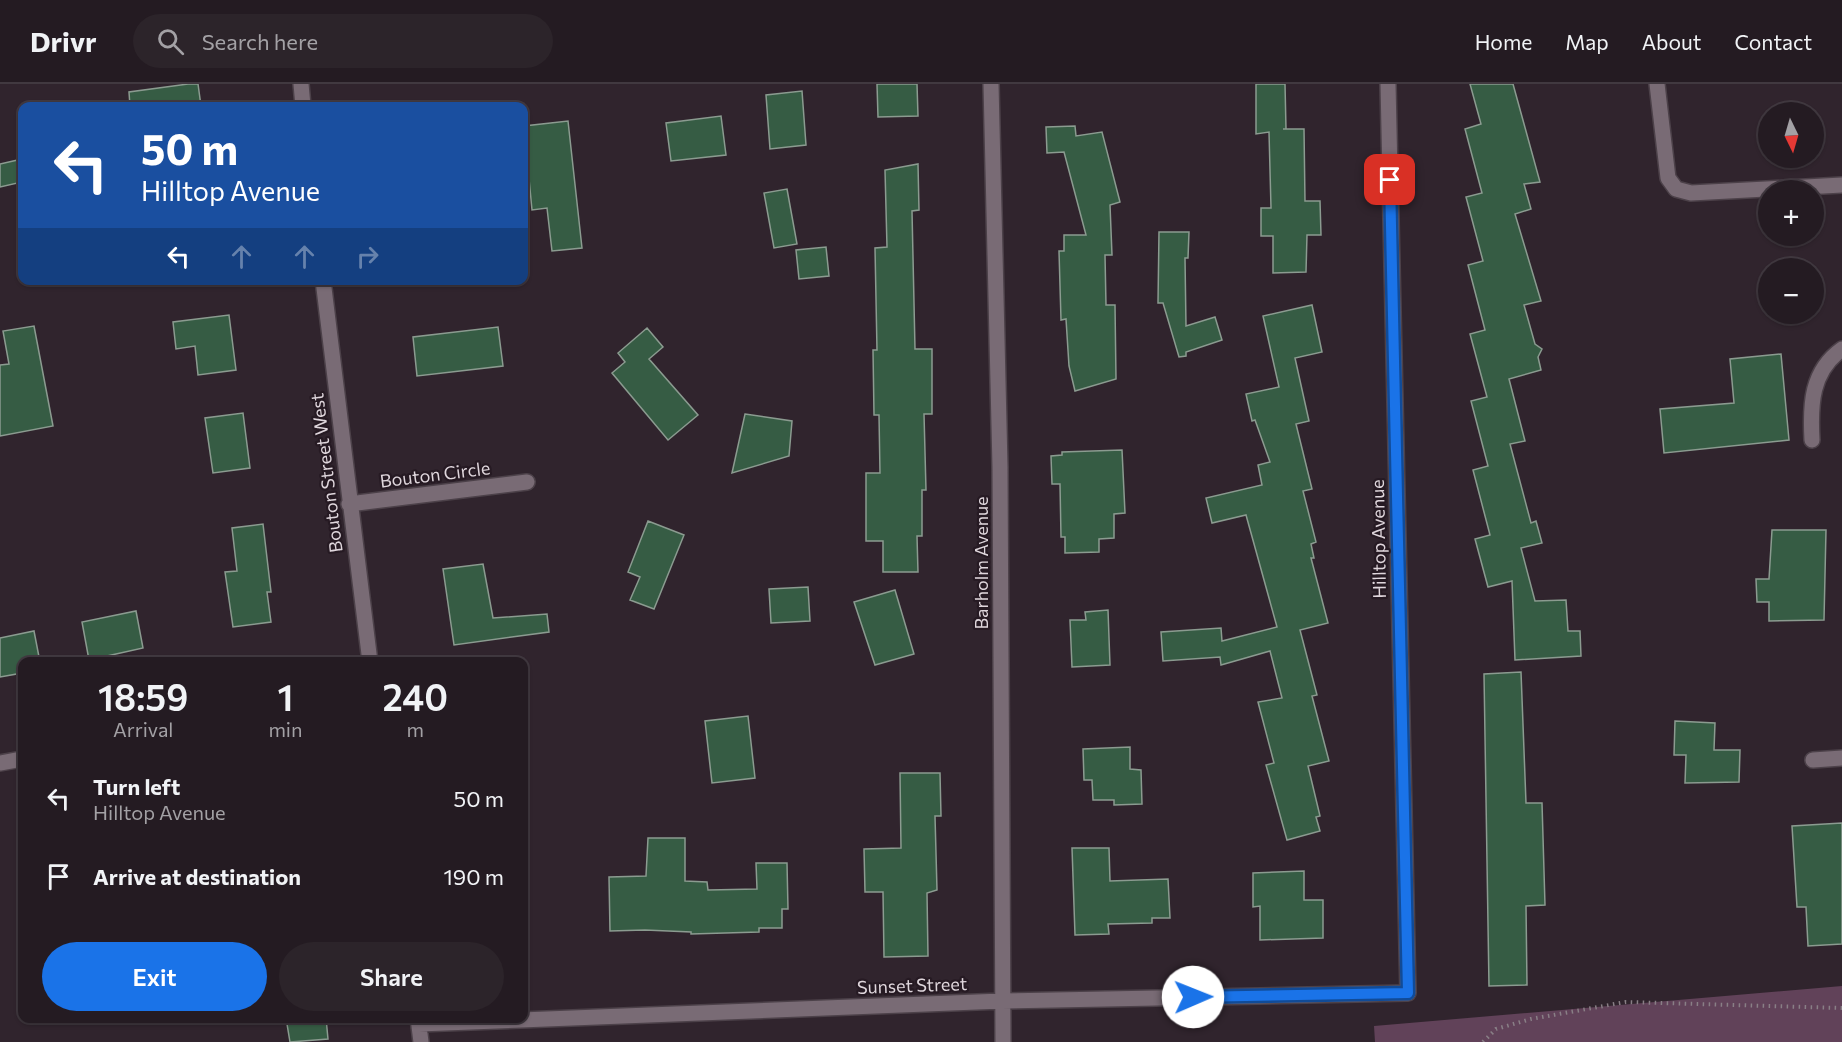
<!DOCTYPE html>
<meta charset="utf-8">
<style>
body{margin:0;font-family:Commissioner,sans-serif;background:#2c242a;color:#f1f3f6;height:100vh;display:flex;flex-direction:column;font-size:22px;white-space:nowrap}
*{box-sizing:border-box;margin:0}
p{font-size:20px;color:#a3a1a5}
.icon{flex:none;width:33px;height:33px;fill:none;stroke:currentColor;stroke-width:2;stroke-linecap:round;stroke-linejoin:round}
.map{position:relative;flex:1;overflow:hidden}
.side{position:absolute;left:18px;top:573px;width:510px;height:366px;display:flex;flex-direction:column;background:#241b22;border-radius:12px;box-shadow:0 2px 4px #0004,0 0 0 2px #413940}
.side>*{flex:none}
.guide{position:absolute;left:18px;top:18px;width:510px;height:183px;border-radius:12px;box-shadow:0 2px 4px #0004,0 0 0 2px #413940;background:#1a4fa0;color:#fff;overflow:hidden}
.needle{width:39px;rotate:175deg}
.controls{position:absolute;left:1758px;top:18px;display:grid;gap:12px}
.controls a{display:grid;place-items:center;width:66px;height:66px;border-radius:50%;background:#241b22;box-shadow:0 2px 4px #0004,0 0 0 2px #413940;font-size:30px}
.pin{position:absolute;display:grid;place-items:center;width:51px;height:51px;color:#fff;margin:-26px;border-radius:12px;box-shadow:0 3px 9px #0006}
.me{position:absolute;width:66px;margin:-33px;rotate:89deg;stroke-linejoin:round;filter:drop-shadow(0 0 4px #0008)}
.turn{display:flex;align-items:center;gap:21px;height:126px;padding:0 24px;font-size:27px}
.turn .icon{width:78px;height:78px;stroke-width:2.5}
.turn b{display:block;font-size:42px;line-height:51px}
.lanes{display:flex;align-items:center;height:57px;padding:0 24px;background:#0003;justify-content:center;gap:30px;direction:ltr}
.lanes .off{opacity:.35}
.eta{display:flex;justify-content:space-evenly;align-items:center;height:102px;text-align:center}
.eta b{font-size:36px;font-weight:600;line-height:42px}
.primary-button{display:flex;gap:12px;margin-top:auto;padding:12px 24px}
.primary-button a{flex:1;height:69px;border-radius:36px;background:#1a73e8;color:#fff;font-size:24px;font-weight:600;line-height:69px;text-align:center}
.primary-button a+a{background:#2c242a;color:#f1f3f6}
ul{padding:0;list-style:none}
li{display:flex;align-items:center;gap:18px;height:78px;padding:0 24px}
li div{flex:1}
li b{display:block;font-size:22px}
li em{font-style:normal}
header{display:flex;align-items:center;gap:36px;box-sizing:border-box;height:84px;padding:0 30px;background:#241b22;border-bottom:2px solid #413940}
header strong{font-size:28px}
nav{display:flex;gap:33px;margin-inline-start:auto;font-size:21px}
.search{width:420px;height:54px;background:#2c242a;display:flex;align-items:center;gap:15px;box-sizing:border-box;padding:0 21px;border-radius:33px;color:#a3a1a5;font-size:22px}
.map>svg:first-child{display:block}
.green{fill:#614259}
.building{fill:#365c44;stroke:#8b9b90;stroke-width:1.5}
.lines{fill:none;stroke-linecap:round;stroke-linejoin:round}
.minor-casing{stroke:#4c4149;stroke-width:18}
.path{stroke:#897f86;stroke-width:4;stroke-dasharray:1.5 4.5;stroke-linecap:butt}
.minor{stroke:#796b75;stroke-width:15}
.route-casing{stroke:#114b97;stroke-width:15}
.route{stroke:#1a73e8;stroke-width:10}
.labels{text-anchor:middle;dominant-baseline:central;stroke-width:4.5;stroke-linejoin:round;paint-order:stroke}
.street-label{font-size:18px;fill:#dfd6dc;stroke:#261a23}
</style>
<header>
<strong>Drivr</strong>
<div class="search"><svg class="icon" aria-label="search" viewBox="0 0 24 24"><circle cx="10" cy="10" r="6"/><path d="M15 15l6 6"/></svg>Search here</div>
<nav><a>Home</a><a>Map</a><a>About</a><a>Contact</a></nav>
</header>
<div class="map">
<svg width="1842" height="958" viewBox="0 0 1842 958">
<rect width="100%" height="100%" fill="#30242d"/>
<!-- green -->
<path class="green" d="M1842 902V958H1375L1374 942Z"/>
<!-- building -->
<path class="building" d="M188 0H198L201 22H130L129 8Z
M877 0H917L918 32 878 33Z
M1256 0H1285L1286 45H1283H1304L1305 117H1320L1321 151H1307L1306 188 1273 189V152H1261V124H1271L1269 48 1256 50Z
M1470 0H1513L1540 98 1524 100 1531 125 1515 130 1541 217 1524 221 1535 260 1542 265 1538 273 1541 286 1509 295 1525 357 1510 360 1531 439 1536 437 1542 459 1521 464 1535 517 1566 516 1568 547H1580L1581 572 1515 576 1512 497 1488 503 1475 455 1490 451 1473 386 1488 382 1471 317 1487 313 1470 250 1485 246 1468 181 1483 177 1466 113 1482 109 1465 45 1481 40Z
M802 7 806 61 770 65 766 11Z
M721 32 726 71 671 77 666 39Z
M568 37 582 164 552 167 547 124 532 126 524 42Z
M1075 42 1076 52 1102 48 1120 118 1110 121 1112 171H1105L1106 221H1115L1116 295 1075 307 1069 282 1066 235 1061 236 1059 167H1064V151H1086L1064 68 1047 69 1046 43Z
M22 75V98L0 103V80Z
M918 80 919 126 912 127 915 265H932V330H924L926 406H922V452H917L918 488H883V457H866V389H880L879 331H874L873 266H877L875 164 887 163 885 86Z
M787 105 797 160 774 164 764 109Z
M1159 148H1189L1188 174H1185L1186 242 1215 233 1222 256 1186 268V272L1179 273 1163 219H1158Z
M826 163 829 192 799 195 796 166Z
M1312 221 1322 268 1295 274 1309 337 1296 340 1312 405 1303 407 1316 458 1311 460 1314 474H1311L1328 539 1300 546 1317 611 1312 612 1329 677 1308 682 1320 732 1316 733 1320 747 1287 756 1266 681 1274 679 1258 618 1282 614 1270 567 1221 581 1220 573 1163 577 1161 548 1221 544 1222 557 1277 543 1246 431 1212 439 1206 414 1262 401 1258 381 1270 378 1255 336 1252 337 1246 310 1279 303 1263 232Z
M229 231 236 286 198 291 195 262 176 265 173 238Z
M34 242 53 342 0 352V281L9 280 3 247Z
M498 243 503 282 417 292 413 253Z
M647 244 663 263 649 275 698 331 668 356 612 289 625 278 618 269Z
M1781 270 1789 356 1664 369 1660 325 1734 319 1730 275Z
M243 329 250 384 213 389 205 334Z
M745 330 792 337 789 372 732 389Z
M1122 366 1125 429 1114 430V454L1099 455V468L1065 469V453H1061L1060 400H1052L1051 372 1062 371V368Z
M648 437 684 451 654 525 630 516 640 493 628 488Z
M263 440 271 508H267L271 538 233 543 225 488 237 487 232 444Z
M1772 446H1826L1824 536 1769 537V518H1757L1756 495H1769Z
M483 480 493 534 547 530 549 548 454 561 443 485Z
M808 503 810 537 771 539 769 505Z
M895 506 914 570 875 581 854 518Z
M1108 526 1110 581 1072 583 1070 536H1086L1085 528Z
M136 527 143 564 89 576 82 538Z
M34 547 40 578H22V589L0 593V554Z
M1521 588 1526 719H1542L1545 821 1526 822 1527 901 1489 902 1484 590Z
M748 632 755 694 712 699 705 637Z
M1675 637 1715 639 1714 666H1740L1739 698 1685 699 1686 671H1674Z
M1130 663V685L1141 686 1142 720 1114 721V716H1093L1092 696H1084L1083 665Z
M900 689H940L941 732H935L937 806 927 809 928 872 884 873 883 808H865L864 765 901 764Z
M1842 739V860L1808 862 1806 823H1797L1792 742Z
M648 754H685V797L707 798 708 806 757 805 756 779H787L788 825H782V844H759V848L691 850V848L645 846 610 847 609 793 646 792Z
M1072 764H1109L1110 797 1168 795 1170 834H1152V839L1108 840 1109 850 1075 851Z
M1304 787V816H1323V854L1260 856V822L1253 823V789Z
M286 934H326L328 955 290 958Z"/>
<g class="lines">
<!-- minor casing -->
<g class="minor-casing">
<path id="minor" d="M301 0 303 22
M991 0 1000 383 1003 958
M1657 0 1668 94 1676 105 1691 109 1842 101
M323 196 370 578
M1812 356C1810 321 1811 287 1842 265
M349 420 527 398
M1813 676 1842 674
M0 679 22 675
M418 934 421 958
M419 940 1002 917 1408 909 1388 0"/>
</g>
<!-- path -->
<path class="path" d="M1483 958 1496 945 1531 935 1626 918 1842 924"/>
<!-- minor -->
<use href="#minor" class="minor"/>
</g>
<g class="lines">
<!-- route casing -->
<g class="route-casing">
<path id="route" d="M1193 913 1408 909 1390 96"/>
</g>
<!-- route -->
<use href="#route" class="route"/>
</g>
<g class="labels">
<!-- street labels -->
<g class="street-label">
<text transform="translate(326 389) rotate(-97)">Bouton Street West</text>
<text transform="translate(435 390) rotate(-7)">Bouton Circle</text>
<text transform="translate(1378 455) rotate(-91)">Hilltop Avenue</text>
<text transform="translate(981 479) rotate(-90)">Barholm Avenue</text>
<text transform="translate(912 901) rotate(-2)">Sunset Street</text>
</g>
</g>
</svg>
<div class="controls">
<a><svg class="needle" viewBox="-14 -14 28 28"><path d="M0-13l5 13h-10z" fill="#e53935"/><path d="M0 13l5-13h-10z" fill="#a3a1a5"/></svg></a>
<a>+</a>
<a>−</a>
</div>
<div class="pin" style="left:1390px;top:96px;background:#d93025"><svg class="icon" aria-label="arrive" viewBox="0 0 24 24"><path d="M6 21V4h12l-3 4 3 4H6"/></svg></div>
<svg class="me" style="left:1193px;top:913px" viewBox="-20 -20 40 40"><circle r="19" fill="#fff"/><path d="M0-13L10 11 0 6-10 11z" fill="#1a73e8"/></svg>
<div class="guide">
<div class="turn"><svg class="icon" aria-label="left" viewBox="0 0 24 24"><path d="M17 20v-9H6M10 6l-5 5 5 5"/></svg><div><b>50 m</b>Hilltop Avenue</div></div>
<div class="lanes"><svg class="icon" aria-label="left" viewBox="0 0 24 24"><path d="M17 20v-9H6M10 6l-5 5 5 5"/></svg><svg class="icon off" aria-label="ahead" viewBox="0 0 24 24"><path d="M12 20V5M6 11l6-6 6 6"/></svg><svg class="icon off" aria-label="ahead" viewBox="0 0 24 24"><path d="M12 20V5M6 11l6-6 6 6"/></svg><svg class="icon off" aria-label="right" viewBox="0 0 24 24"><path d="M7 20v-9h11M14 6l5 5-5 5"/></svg></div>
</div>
<section class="side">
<div class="eta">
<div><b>18:59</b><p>Arrival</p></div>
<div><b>1</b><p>min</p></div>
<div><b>240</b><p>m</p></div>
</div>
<ul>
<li><svg class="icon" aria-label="left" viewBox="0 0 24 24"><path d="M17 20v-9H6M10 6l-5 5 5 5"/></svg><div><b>Turn left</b><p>Hilltop Avenue</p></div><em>50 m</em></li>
<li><svg class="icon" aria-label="arrive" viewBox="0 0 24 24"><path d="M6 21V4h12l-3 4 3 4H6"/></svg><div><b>Arrive at destination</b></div><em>190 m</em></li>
</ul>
<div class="primary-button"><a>Exit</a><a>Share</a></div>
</section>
</div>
